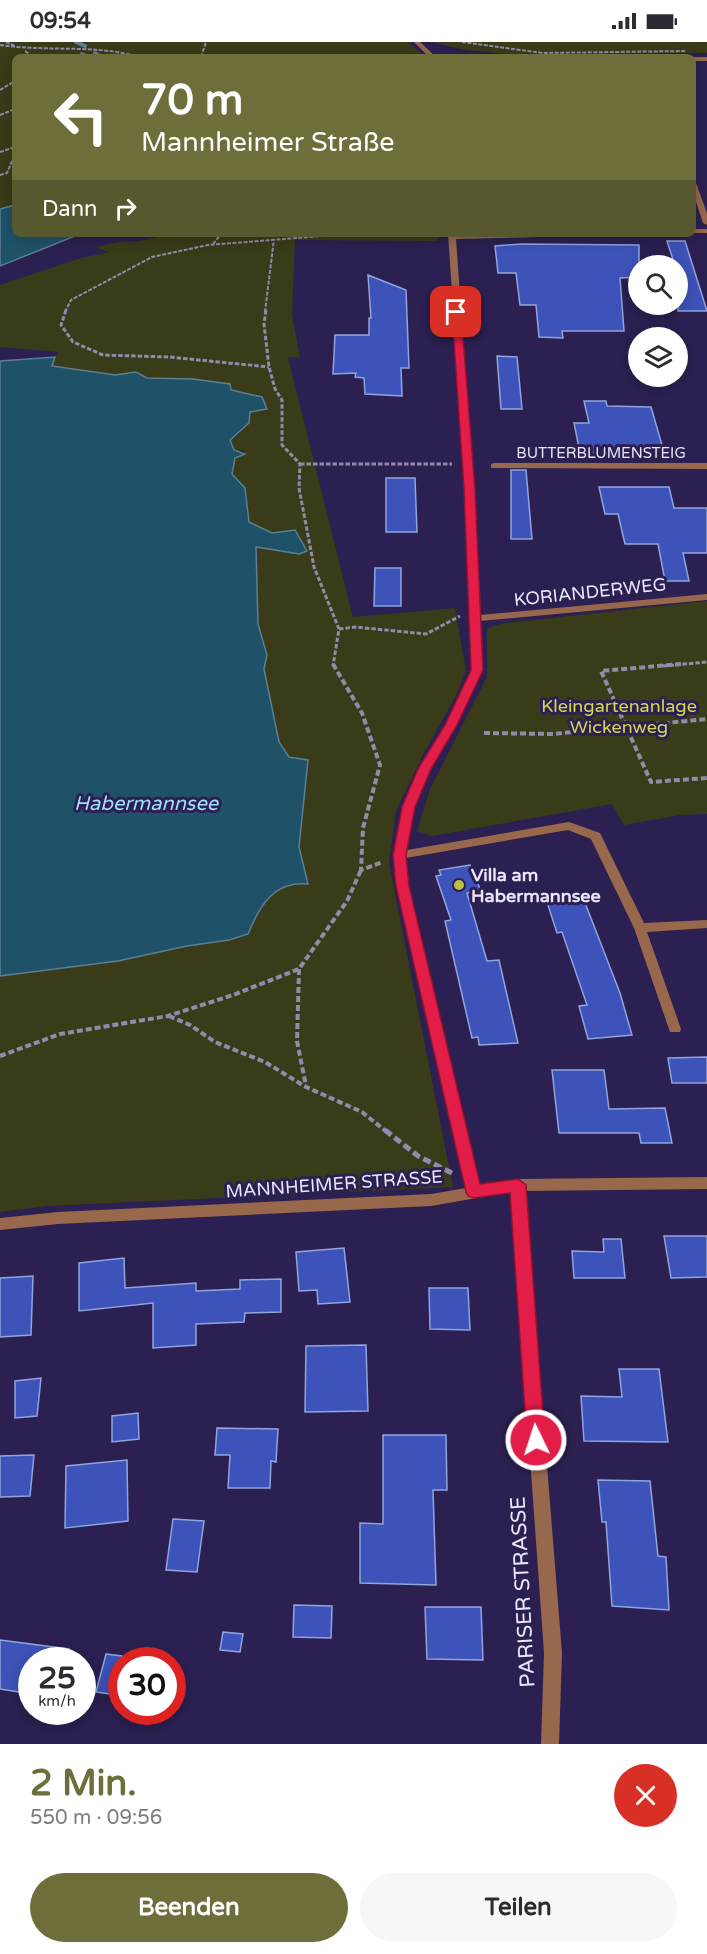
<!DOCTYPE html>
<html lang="de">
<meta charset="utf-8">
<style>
body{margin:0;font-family:"Varela Round",sans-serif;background:#f7f7f7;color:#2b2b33;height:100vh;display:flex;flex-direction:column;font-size:22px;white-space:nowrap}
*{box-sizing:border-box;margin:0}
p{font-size:20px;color:#7c7c81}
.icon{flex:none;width:33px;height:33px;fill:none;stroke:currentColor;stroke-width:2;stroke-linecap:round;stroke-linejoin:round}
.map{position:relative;height:1702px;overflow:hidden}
.panel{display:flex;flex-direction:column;background:#fff;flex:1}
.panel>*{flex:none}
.hud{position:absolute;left:12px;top:12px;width:684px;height:183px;border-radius:9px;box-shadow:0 3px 15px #0003;background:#6d6e3a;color:#fff;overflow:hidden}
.fabs{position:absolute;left:628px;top:213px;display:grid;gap:12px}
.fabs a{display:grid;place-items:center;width:60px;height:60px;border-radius:50%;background:#fff;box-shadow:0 3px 15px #0003;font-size:30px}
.speed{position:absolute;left:18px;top:1605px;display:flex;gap:12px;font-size:30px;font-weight:700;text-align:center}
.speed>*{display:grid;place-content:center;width:78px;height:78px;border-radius:50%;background:#fff;box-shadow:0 3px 15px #0003;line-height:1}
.speed small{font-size:15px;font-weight:400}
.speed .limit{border:9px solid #d22;background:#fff;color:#111}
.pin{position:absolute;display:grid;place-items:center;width:51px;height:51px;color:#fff;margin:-26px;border-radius:12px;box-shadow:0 3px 9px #0006}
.me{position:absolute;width:66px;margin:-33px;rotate:356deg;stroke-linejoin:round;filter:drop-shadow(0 0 4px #0008)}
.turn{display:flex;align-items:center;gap:21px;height:126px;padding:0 30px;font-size:27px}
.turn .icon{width:78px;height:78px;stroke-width:2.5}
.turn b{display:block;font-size:42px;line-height:51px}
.then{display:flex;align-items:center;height:57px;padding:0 30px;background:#0003;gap:12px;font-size:22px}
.round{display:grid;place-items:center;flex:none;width:63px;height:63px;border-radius:32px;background:#f7f7f7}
.summary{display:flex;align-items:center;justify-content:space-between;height:102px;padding:0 30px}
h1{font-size:36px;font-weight:800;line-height:45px;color:#6d6e3a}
.action{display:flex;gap:12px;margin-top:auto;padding:12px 30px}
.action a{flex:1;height:69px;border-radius:36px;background:#6d6e3a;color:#fff;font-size:24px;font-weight:800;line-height:69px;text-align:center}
.action a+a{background:#f7f7f7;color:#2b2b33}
.status{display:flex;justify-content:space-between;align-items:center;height:42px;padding:0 30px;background:#fff;direction:ltr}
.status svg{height:16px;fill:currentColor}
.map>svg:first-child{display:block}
.green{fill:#3a3b18}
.water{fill:#1f5268;stroke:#5c7f94;stroke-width:1.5}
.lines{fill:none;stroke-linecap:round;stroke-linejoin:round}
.stream{stroke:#5c7f94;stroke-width:4}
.building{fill:#3d53b9;stroke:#91a4dc;stroke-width:1.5}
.path-far3{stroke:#918aab;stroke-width:2;stroke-dasharray:4 1.5;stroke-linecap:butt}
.path-far2{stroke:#918aab;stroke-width:3;stroke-dasharray:4.5 2;stroke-linecap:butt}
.path-far1{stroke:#918aab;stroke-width:4;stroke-dasharray:6 3;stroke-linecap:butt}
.path{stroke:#918aab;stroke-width:5;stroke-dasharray:8 4;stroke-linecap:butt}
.lane{fill:#98684d;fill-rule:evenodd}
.street{fill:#98684d;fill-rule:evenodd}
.route{fill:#e11d48;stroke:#92132f;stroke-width:1.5}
.poi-dot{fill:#bdbf43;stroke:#2b2051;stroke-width:2}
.labels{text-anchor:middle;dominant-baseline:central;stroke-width:6;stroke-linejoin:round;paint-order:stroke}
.far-street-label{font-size:15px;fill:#e9e7fa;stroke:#2b2051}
.street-label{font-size:18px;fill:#e9e7fa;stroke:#2b2051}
.park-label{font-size:18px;fill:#d5d851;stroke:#2b2051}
.poi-label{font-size:18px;font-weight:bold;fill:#e9e7fa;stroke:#2b2051;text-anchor:start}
.water-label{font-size:20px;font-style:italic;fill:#9eddfc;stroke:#2b2051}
.near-street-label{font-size:21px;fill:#e9e7fa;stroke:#2b2051}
</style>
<div class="status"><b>09:54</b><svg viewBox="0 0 49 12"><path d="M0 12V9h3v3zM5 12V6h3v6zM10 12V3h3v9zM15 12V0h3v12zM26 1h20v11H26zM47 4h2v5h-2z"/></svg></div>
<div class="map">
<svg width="707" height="1702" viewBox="0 0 707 1702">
<rect width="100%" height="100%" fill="#2b2051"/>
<!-- green -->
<path class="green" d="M0 0H408L425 15H15V163L0 167Z
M431 0H707V11L514 13 460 7Z
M161 192H437V199L295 198 292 273 300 315 288 316 353 575 455 566 466 629 456 654 425 709 396 769 389 821 453 1145 47 1164 0 1170V934L118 919 187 904 229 898 248 892C257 872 268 850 290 842 295 840 303 842 308 842L299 805 308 718 289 715 279 700 264 627 267 613 258 582 256 505 295 488 272 491 249 480 245 446 232 432 235 416 245 412 244 409 233 408 230 398 239 392 250 370 267 366 262 355 231 348 229 342 193 337 147 336 136 330 115 333 51 324 58 310 0 305V243L81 216 110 210 96 206C115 196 148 203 161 192Z
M707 559V772L680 773 624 783 612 762 432 794 417 789 430 747 487 635V586L505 581Z"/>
<!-- water -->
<path class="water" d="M15 163V192H80L0 224V167Z
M55 315 52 324 115 333 136 330 147 336 193 337 230 342 231 348 262 355 267 367 250 370 249 381 230 398 234 408 245 412 235 416 232 432 245 446 249 480 272 491 295 488 307 509 299 512 256 505 258 582 267 613 264 627 279 700 289 715 308 718 299 805 308 842C274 839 260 863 248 892L229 898 187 904 118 919 0 934V319Z"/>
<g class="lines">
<!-- stream -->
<path class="stream" d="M76 0 85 4
M95 11 101 15
M82 12 88 15"/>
</g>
<!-- building -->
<path class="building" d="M667 199H685L707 269H678V224H675Z
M521 202 639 203V235L620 236 624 289H562L563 296 539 295 536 263H520L516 231H498L495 204Z
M368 233 406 248 409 326H401L402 354 365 352 364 336 355 335 356 331 333 332 335 293H369V276H371Z
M497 314 517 315 522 367H501Z
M584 359H606L607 364 651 365 664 410 580 411 574 381H589Z
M511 428H526L532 497H511Z
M386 436H415L417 490H386Z
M599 445H669L674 466H707V511H683L689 539H665L658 502H625L618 472H605Z
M375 526H401V564H374Z
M470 823 481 849 467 851 487 919 499 918 518 1001 479 1003 478 995 472 996 445 879 451 878 436 834 441 833 439 828Z
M582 853 620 951 632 993 588 997 579 964 587 963 562 890 557 891 546 857Z
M707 1015V1041H672L668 1016Z
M552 1028H604L609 1067 665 1066 672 1101H641L639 1091H559Z
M664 1194H707V1235L671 1236Z
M603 1197H621L625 1236H574L572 1209 604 1210Z
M344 1206 350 1260 318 1262 317 1248 299 1249 296 1210Z
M124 1216 125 1246 196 1241V1249L240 1247V1238L281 1237V1270L245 1271 244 1280 196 1282V1303L153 1306V1261L79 1269V1221Z
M33 1234 31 1293 0 1295V1236Z
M429 1246H468L470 1288 430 1287Z
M366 1303 368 1369 305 1370 306 1304Z
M619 1327H659L668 1400 584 1399 581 1354 622 1355Z
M41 1336 37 1374 15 1376V1339Z
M138 1371 139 1397 112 1400V1374Z
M217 1386 278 1387 276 1420 271 1419 270 1446H228L230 1413H215Z
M383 1393H446L447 1448H433L436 1543 360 1541V1481L383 1482Z
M34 1413 30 1454 0 1455V1414Z
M127 1418 128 1479 65 1486 66 1424Z
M598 1438 650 1439 658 1514 666 1515 669 1568 612 1564 606 1480H602Z
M173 1477 204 1479 197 1530 166 1528Z
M294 1563 332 1564 331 1596 293 1595Z
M425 1565H481L483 1618 427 1617Z
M223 1590 243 1592 240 1610 220 1608Z
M0 1598 69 1607 68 1618H32V1652L0 1647Z
M106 1612 122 1614V1654L96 1650Z"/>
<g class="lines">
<!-- path-far3 -->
<path class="path-far3" d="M6 0 15 4
M462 0 543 11 685 9
M0 3C47 10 94 2 140 15
M25 9 33 15
M201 15 206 0
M0 48 15 39
M0 73 15 67
M0 110 15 105
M0 133 7 131 15 112
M377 192 437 194
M213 202 221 192
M65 270 71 258 152 215 208 203 348 192
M265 270 274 197"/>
<!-- path-far2 -->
<path class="path-far2" d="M66 268 61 283 73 300 103 313 169 315 269 325
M266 268 264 282 269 325 275 347 282 358V403L300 422 299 446 314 525 339 587 333 624
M300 422H452
M339 587 355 585 426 592 460 574
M663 624 707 620"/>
<!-- path-far1 -->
<path class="path-far1" d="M333 622 362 671 380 723 363 786 361 828 383 820
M681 622 601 629 651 740 707 736
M484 691 553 692 707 677
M299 927 297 999 306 1044
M169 974 190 983 215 1000 265 1020 306 1045 362 1070 387 1090
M0 1014 60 992 168 974 233 953 299 927 347 859 361 828"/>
<!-- path -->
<path class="path" d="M385 1088 418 1114 452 1131"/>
<!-- lane -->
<path class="lane" d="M494 421H707V427L491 426V422Z"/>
<!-- street -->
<path class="street" d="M414 0H420L436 15H429Z
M693 15H707V19H693Z
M693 139 696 141 707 171V183L703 181 693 151Z
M693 187H707V191H693Z
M448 192H583L579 194 456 197 472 424 480 573 707 552V558L480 579 482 628 456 683 431 727 414 765 407 808 569 780 600 791 644 881 707 878V886L647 890 681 987 680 990H670L669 987 634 886 591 797 568 788 406 816 408 844 480 1144 518 1137 707 1135V1147L525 1149 562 1611 559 1702H541L544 1611 511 1150 431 1164 58 1182 0 1188V1176L58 1170 431 1152 466 1146 396 844 394 813 402 765 419 727 446 683 472 628 464 424Z"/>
</g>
<!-- route -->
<path class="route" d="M456 268 461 270 475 447 483 628 457 683 431 727 415 765 406 813 409 844 480 1142 518 1137 526 1143 545 1398 543 1404 536 1406 530 1404 527 1398 510 1151 474 1156 468 1154 466 1150 396 844 393 813 402 765 418 727 445 683 471 628 464 447 452 270Z"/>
<!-- markers -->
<circle class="poi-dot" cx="459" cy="843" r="6"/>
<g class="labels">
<!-- far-street labels -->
<g class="far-street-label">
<text x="601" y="411">BUTTERBLUMENSTEIG</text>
</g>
<!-- street labels -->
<g class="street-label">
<text transform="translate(590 550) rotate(-6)">KORIANDERWEG</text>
<text transform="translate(334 1142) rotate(-4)">MANNHEIMER STRASSE</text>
</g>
<!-- park labels -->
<g class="park-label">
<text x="619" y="664">Kleingartenanlage<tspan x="619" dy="21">Wickenweg</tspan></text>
</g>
<!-- poi labels -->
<g class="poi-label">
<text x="471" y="833">Villa am<tspan x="471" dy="21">Habermannsee</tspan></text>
</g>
<!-- water labels -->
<g class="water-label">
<text x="146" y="762">Habermannsee</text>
</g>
<!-- near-street labels -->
<g class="near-street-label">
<text transform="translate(523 1550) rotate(-93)">PARISER STRASSE</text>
</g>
</g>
</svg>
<div class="fabs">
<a><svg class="icon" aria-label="search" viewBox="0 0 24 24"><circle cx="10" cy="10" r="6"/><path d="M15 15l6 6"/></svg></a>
<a><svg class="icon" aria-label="layers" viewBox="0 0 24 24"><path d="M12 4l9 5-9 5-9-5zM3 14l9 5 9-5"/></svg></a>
</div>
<div class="speed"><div>25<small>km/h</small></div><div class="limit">30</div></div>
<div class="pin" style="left:456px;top:270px;background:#d93025"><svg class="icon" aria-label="arrive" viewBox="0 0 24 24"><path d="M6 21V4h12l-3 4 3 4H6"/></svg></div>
<svg class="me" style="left:536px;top:1398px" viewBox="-20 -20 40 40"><circle r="17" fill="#e11d48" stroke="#fff" stroke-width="3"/><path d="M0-11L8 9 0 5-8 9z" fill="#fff"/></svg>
<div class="hud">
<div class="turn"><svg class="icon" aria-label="left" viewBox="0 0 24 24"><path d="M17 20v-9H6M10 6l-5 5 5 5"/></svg><div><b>70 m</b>Mannheimer Straße</div></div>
<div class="then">Dann<svg class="icon" aria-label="right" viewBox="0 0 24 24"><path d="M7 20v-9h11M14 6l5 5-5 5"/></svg></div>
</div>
</div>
<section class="panel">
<div class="summary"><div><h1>2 Min.</h1><p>550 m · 09:56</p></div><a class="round" style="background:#d93025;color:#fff"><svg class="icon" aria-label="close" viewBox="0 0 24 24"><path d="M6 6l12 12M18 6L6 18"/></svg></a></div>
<div class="action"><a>Beenden</a><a>Teilen</a></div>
</section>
